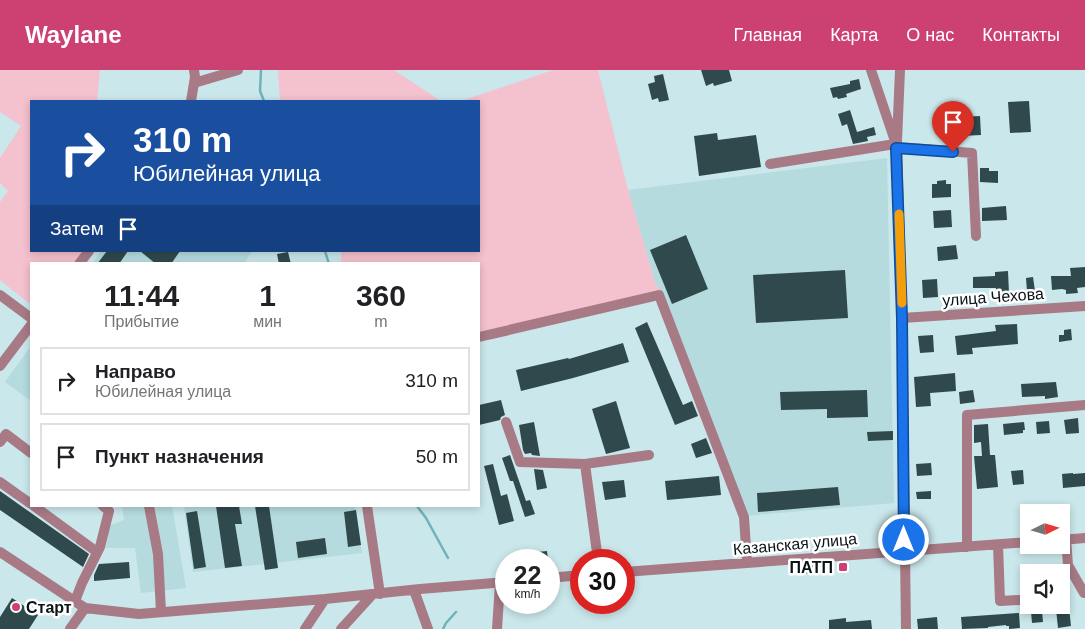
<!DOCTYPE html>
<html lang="ru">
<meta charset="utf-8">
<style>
body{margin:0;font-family:Helvetica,sans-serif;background:#f2f2f2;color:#202124;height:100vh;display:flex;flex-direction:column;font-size:19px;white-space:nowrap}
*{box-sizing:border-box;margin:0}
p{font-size:16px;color:#757577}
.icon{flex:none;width:28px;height:28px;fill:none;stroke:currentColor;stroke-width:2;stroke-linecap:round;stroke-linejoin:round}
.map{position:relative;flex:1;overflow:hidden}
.details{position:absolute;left:30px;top:192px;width:450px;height:245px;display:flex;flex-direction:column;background:#fff;border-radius:0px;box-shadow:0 2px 8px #0003}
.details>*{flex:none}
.top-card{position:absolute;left:30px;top:30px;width:450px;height:152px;border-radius:0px;box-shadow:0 2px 8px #0003;background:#1a4fa0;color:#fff;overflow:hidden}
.needle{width:32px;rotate:85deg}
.tools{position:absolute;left:1020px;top:434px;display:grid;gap:10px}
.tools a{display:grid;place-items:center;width:50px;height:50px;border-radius:0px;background:#fff;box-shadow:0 2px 8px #0003;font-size:25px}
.speed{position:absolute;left:495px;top:479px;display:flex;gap:10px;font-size:25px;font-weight:700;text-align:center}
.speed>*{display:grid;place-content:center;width:65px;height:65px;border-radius:50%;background:#fff;box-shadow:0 2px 8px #0003;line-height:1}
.speed small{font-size:12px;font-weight:400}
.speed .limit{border:8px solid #d22;background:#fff;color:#111}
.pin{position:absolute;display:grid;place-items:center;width:42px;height:42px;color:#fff;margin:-51px -21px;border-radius:50% 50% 50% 0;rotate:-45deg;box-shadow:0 0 5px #0007}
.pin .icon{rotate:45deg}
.me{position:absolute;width:55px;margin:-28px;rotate:0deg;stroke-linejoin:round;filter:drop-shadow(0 0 4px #0008)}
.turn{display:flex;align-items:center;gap:18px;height:105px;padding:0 20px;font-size:22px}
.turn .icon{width:65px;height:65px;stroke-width:2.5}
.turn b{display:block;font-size:35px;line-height:42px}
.then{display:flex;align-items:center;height:48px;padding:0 20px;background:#0003;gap:10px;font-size:19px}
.eta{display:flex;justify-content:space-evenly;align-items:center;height:85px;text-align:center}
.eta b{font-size:30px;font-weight:700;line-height:35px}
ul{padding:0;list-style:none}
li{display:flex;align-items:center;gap:15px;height:68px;margin:0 10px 8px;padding:0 10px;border:2px solid #e0e0e0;border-radius:0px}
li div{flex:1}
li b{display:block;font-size:19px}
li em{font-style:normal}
header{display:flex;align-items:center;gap:30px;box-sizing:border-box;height:70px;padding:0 25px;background:#cc4072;color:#fff}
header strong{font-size:24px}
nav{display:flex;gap:28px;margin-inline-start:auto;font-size:18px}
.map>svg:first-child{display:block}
.built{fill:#b5dbdf}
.green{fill:#f4c1ce}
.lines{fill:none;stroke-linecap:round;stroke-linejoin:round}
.stream{stroke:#6eb3ba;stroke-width:2.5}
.building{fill:#30494c}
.minor{stroke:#a77a85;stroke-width:10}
.route-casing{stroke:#114b97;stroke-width:12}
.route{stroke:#1a73e8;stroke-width:9}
.slow{stroke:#f59e0b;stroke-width:9}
.poi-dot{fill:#cc4072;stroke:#fff;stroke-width:2}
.labels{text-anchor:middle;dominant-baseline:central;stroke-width:5;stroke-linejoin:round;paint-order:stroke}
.street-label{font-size:16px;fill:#0a1416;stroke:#fff}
.poi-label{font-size:16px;font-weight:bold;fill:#0a1416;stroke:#fff;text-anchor:end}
</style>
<header>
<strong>Waylane</strong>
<nav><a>Главная</a><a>Карта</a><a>О нас</a><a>Контакты</a></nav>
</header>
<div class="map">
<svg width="1085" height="559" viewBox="0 0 1085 559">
<rect width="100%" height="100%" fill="#cae7eb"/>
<!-- built -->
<path class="built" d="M887 88 894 433 745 446 661 221 655 212 628 120Z
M101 181H252L244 194H92Z
M31 276V331L5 312Z
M122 436H172L186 518 141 523 135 478H106L109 456 124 450Z
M184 436H355L362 483 193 502Z"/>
<!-- green -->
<path class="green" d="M0 0H100L97 31H31V181H84L75 194H31V235L0 210V132L8 121 0 113V88L21 56 0 42Z
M278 0H394L441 31H280Z
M553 0H598L628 120 655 212 661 221 479 263V194H341V181H479V31H461Z"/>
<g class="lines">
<!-- stream -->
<path class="stream" d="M261 0 260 21 264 31
M325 181 329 194
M417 436 426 448 448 488
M443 559 446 553 456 542"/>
</g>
<!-- building -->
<path class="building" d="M701 0H729L732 11 714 16 713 13 706 16Z
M663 4 669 30 659 32 658 28 652 30 648 14 655 12 654 6Z
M859 9 861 19 846 24 847 27 838 29 837 27 833 28 830 18 850 14V11Z
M1029 31 1031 62 1010 63 1008 32Z
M850 40 857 62 874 57 876 65 867 67 868 71 853 74 847 54 842 56 838 44Z
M980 46 981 65 941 67 940 48Z
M717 63 718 70 756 65 761 97 699 106 694 66Z
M980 98H989V101H998V113L980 112Z
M946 110V114H951V127L932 128V114H937V111Z
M1006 136 1007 150 982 151V138Z
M951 140 952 157 934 158 933 141Z
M686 165 708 219 672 234 650 180Z
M956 175 958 189 938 191 937 177Z
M107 181H128L119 194H97Z
M140 181H180L171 194H156Z
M288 182 291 194H279L277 184Z
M1085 197V217L1077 218 1078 223 1066 224V220L1062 219 1052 220 1051 206H1071L1070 198Z
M845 200 848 248 756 253 753 205Z
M1008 201 1009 223H996V218H973V207L995 206V202Z
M1033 207 1035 221 1027 222 1026 208Z
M937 209 938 227 923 228 922 210Z
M647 252 683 335 692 331 698 346 675 355 635 258Z
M1017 254 1018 274 972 278 973 284 957 285 955 266 996 261 995 255Z
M1071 259 1072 270 1059 272V265H1064V260Z
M933 265 934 282 920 283 918 266Z
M623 273 629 292 573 308 521 321 516 300 568 288 569 289Z
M955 303 956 321 930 323 931 336 916 337 914 307Z
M1056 312 1058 327 1045 329V326L1022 327 1021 314Z
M867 320 868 347 827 348V339L781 340 780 322Z
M973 320 975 332 960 334 959 322Z
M501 330 505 345 501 347 500 350 479 355V335Z
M616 331 630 378 606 384 592 339Z
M1078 348 1079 363 1066 364 1064 350Z
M1049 351 1050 363 1037 364 1036 352Z
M534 352 540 386 532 385 531 383 525 384 523 380 519 355Z
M1024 352 1025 360H1023V363L1004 365 1003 354Z
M988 354 990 385H995L998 417 977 419 974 386H982L981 372 974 373V355Z
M893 361V370L868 371 867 362Z
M706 368 712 383 696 388 691 374Z
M510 385 526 431 530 430 535 444 525 447 513 411H510L502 388Z
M931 393 932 405 917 406 916 394Z
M493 394 501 426 507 424 514 451 499 455 484 396Z
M534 399 543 400 547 418 537 420Z
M1023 400 1024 414 1013 415 1011 401Z
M1073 403V404L1085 403V416L1063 418 1062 404Z
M719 406 721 425 667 430 665 411Z
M624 410 626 427 605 430 602 412Z
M838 417 840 435 758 442 757 423Z
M0 421 89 484 83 497 0 440Z
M931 421V429H917L916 422Z
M216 436H239L242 454H235L242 496 225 498Z
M255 436H269L278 498 265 500Z
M356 440 361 475 348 477 344 442Z
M197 441 206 497 194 499 186 443Z
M325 468 327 484 298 488 296 472Z
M547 481 548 490H538L537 482Z
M129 492 130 508 94 511V505L99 494Z
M826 494 827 502 799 504V496Z
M12 528 38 545 29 559H0V547Z
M1069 537 1071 556 1058 558 1056 539Z
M1042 541 1043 552 1032 553 1031 542Z
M1019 543 1020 558 1009 559V556H1006V555L988 557V558L962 559 961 547Z
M937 547 938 559H918L917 549Z
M846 548V552L871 550 872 559H829V550Z"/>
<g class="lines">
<!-- minor -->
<path class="minor" d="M871 0 897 77 902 248 906 559
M194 13 238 0
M191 31 195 7 194 0
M897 71 900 0
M897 77 972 83 976 166
M770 94 895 74
M79 194 89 181
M0 225 31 248
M902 248 1085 236
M479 267 659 225 744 447 747 493
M0 296 31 255
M506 352 520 392 585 394
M0 372 6 364 31 383
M0 412 31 434
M34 436 97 482
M149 436 158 484 161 542
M367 436 380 524
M1066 469 1068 495 1084 523
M1061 470 1085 468
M998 475 1000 531 1019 530
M967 477V345L1085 335
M0 482 85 538 139 544 325 529 420 519 506 512
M598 490 585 394 649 385
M624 502 1029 472
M549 508 581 505
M1061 510 1068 495
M414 520 428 559
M75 531 82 513 100 477 109 441 103 436
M70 559 85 538
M305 559 325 529
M341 559 373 524
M497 559 500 513"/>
</g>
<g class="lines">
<!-- route casing -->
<g class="route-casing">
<path id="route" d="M904 470 902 248 896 78 953 82"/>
</g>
<!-- route -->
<use href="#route" class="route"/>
<!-- slow -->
<path class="slow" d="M899 144 902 233"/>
</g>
<!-- markers -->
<g class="poi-dot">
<rect x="838" y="492" width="10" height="10" rx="2.5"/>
<circle cx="16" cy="537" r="5"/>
</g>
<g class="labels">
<!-- street labels -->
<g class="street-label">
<text transform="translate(993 227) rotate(-4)">улица Чехова</text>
<text transform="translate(795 474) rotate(-5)">Казанская улица</text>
</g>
<!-- poi labels -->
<g class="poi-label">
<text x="833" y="497">ПАТП</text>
<text x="26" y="537" text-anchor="start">Старт</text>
</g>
</g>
</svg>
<div class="tools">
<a><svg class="needle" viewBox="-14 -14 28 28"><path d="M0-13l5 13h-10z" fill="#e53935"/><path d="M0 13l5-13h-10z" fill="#757577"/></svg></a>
<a><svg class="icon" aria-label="sound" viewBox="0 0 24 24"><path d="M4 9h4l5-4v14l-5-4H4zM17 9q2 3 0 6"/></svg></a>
</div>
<div class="speed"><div>22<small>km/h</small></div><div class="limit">30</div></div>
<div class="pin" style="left:953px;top:82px;background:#d93025"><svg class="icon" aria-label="arrive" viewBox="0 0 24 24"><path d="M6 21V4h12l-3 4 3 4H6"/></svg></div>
<svg class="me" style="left:904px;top:470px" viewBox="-20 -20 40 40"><circle r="17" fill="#1a73e8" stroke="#fff" stroke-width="3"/><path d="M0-11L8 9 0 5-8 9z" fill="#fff"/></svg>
<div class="top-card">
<div class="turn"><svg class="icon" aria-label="right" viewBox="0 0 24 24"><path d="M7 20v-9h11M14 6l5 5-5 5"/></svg><div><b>310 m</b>Юбилейная улица</div></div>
<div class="then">Затем<svg class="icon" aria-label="arrive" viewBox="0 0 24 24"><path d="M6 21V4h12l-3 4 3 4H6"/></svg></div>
</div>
<section class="details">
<div class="eta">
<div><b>11:44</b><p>Прибытие</p></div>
<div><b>1</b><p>мин</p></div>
<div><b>360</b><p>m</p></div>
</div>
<ul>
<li><svg class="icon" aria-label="right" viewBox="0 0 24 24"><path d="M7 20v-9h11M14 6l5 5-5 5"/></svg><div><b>Направо</b><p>Юбилейная улица</p></div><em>310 m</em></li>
<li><svg class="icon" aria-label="arrive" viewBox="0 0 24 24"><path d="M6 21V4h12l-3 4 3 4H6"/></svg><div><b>Пункт назначения</b></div><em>50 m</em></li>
</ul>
</section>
</div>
